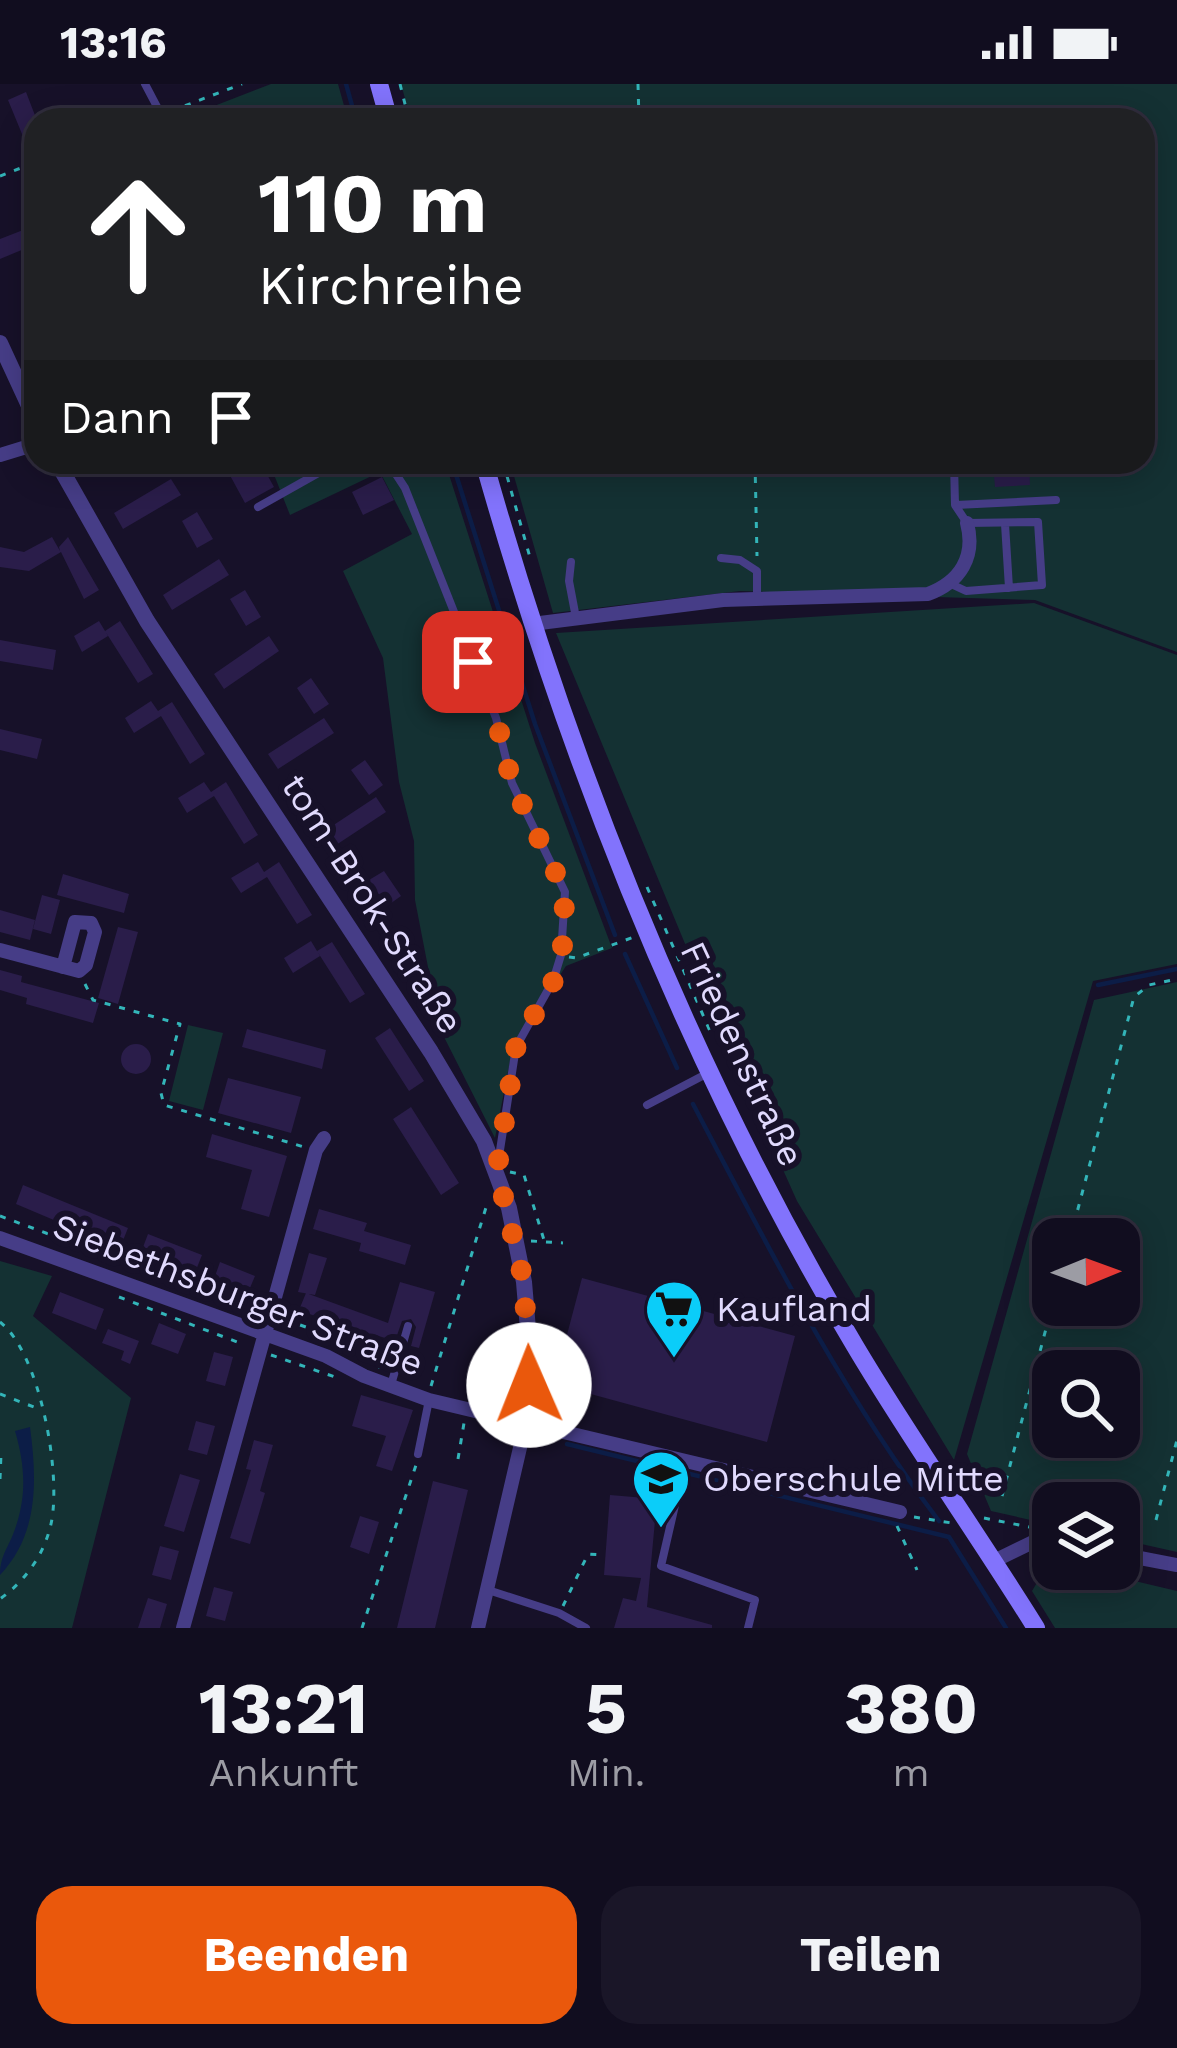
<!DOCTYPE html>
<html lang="de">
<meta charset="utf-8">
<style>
body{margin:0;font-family:"Work Sans",sans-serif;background:#1a1628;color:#f1f3f6;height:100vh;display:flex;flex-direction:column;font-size:45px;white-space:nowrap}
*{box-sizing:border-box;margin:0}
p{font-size:39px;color:#9c9ca4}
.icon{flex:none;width:66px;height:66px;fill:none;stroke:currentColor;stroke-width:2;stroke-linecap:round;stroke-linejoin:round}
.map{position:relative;height:1544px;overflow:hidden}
.sheet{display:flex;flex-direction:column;background:#110d1f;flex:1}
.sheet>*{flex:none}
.hud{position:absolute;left:24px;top:24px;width:1131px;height:366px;border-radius:36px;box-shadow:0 6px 30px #0003,0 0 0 3px #302d3d;background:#202124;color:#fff;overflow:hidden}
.needle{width:78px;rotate:89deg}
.fabs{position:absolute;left:1032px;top:1134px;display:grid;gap:24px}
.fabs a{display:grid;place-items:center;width:108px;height:108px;border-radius:24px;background:#110d1f;box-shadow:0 6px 30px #0003,0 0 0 3px #302d3d;font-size:60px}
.pin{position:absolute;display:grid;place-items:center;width:102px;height:102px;color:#fff;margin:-51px;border-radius:24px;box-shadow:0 6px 18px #0006}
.me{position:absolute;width:132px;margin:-66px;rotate:359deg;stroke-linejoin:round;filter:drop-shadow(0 0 9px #0008)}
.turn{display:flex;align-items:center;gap:42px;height:252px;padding:0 36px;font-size:54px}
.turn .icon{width:156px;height:156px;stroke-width:2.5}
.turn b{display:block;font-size:84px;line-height:102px}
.then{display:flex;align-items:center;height:114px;padding:0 36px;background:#0003;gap:24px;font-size:45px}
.eta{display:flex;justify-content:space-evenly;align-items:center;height:204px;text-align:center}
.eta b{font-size:72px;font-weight:700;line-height:84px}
.button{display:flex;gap:24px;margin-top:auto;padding:24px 36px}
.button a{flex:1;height:138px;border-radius:36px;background:#ea580c;color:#fff;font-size:48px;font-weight:700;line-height:138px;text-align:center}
.button a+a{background:#1a1628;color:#f1f3f6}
.status{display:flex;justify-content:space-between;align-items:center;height:84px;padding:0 60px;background:#110d1f;direction:ltr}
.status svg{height:33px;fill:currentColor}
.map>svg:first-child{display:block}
.green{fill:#143133;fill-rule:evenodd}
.water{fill:#0c1d47}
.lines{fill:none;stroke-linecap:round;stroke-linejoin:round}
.stream{stroke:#0c1d47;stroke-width:4.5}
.building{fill:#2a1d4a}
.path{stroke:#33b5b9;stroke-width:3;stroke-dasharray:6 9;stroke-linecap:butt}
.service{stroke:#463d87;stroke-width:8}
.minor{stroke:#463d87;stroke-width:14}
.tertiary{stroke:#463d87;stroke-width:16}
.secondary{stroke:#8273fc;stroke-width:18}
.route{stroke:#ea580c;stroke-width:21;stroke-dasharray:0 37.8}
.labels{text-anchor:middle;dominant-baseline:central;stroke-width:12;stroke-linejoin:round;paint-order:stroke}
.street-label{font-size:36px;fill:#e1dafe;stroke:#171129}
.poi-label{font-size:36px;fill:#e1dafe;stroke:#171129;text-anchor:start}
</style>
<div class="status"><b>13:16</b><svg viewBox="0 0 49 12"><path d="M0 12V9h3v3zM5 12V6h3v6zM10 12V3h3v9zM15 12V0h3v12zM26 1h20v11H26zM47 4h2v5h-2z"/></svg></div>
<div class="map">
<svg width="1177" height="1544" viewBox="0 0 1177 1544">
<rect width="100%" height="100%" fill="#171129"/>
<!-- green -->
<path class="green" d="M271 0H338L348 36H178Z
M401 0H1177V568L1035 516 740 507 553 529 510 378H1143V36H411Z
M269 378H445L535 659 612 864 566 882 513 962 495 1054 440 945 415 816 414 757 399 698 383 574 343 487 412 450 380 388 290 431Z
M1034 519 1177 571V880L1093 897 954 1376 797 1117 725 956 556 549Z
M1177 898V1468L1119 1455V1419H1053V1441L991 1427 967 1370 1094 916ZM1053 1155H1119V1221H1053ZM1053 1287H1119V1353H1053Z
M188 941 223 949 203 1026 169 1017Z
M0 1177 52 1192 33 1232 131 1314 72 1544H0Z
M1050 1477 1053 1485H1084L1177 1507V1544H1055L1032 1507Z"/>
<!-- water -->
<path class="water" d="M30 1343C37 1396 39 1450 0 1491 0 1471 9 1463 15 1445 27 1411 25 1381 15 1347Z"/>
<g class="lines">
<!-- stream -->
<path class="stream" d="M346 0 356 36
M452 378 535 640 615 851
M625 870 677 984
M1098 901 1177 885
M693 1020C768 1163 841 1308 939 1437
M567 1360 949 1453 1006 1544"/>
</g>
<!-- building -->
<path class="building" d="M26 8 36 34V84L8 16Z
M36 141V160L0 175V155Z
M237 378H260L274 403 245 419 226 384Z
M1029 378 1030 401 995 403 993 380Z
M382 393 394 416 363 431 352 408Z
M171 395 181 411 123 445 114 429Z
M197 428 213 455 197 464 182 437Z
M52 453 60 467 59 463 68 453 99 506 84 515 61 468 29 487 0 483V463L24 468Z
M219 475 229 491 172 526 163 511Z
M245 506 261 533 246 542 230 515Z
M99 537 108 552 82 568 74 552Z
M120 537 153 590 138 599 105 547Z
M269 552 279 567 224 605 214 590Z
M0 556 56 566 53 586 0 577Z
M311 594 329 620 314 630 297 604Z
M151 617 158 627 172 618 205 670 190 680 161 632 134 649 125 634Z
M324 634 334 649 278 685 268 670Z
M0 645 42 655 37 675 0 666Z
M365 676 383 701 369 711 351 686Z
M204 698 211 708 226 698 258 751 244 760 214 712 187 729 178 714Z
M376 713 386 728 330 765 320 750Z
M258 778 264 788 279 778 312 831 297 840 267 793 241 809 231 794Z
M384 787 401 812 387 822 369 796Z
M63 790 129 810 124 829 57 811Z
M42 811 60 816 51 850 33 845Z
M0 826 35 836 30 856 0 848Z
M118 843 138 848 118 920 98 914Z
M311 857 320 872 293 889 284 874Z
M332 858 365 910 350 919 317 867Z
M0 886 22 892 21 898 99 919 93 939 26 920 27 914 0 906Z
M390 944 424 997 409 1007 375 954Z
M247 945 326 966 322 985 242 963Z
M121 975a15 15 0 1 1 30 0a15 15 0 1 1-30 0Z
M228 994 301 1013 291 1049 218 1029Z
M411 1023 459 1099 441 1111 393 1035Z
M212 1050 287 1072 269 1133 241 1125 252 1086 206 1073Z
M23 1101 128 1144 120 1164 16 1120Z
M319 1125 367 1139 364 1147 411 1161 405 1181 359 1167 361 1159 313 1145Z
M148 1150 202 1171 194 1191 140 1171Z
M309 1169 327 1174 315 1211 298 1208Z
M220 1178 255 1192 247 1211 213 1198Z
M582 1194 795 1252 767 1358 554 1300Z
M400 1198 435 1208 419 1264 411 1262 416 1243 411 1235 402 1237 395 1257 372 1250 371 1253 299 1226 306 1209 388 1239Z
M60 1208 104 1225 96 1246 52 1229Z
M159 1239 186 1250 178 1270 151 1260Z
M108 1245 139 1257 130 1280 121 1276 124 1267 102 1259Z
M214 1268 233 1273 225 1302 206 1297Z
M361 1311 413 1326 392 1387 376 1382 386 1352 352 1342Z
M196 1337 215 1342 207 1371 188 1366Z
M254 1356 273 1361 260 1407 265 1409 250 1460 230 1454 251 1386 246 1385Z
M180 1390 200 1396 184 1448 164 1442Z
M433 1397 468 1406 435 1544H397Z
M610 1411 657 1415 647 1523 712 1541V1544H614L623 1514 636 1517 641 1494 604 1491Z
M360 1432 379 1438 369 1470 350 1463Z
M160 1462 179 1467 171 1496 152 1491Z
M214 1503 233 1508 225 1537 206 1532Z
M148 1514 167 1520 160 1544H138Z"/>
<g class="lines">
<!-- path -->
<path class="path" d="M400 0 409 36
M638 0 639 36
M171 27 242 0
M0 92 34 79
M503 378 531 477
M755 378 757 472
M647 803 713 954
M569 873 576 874 634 853
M85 900 93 916 180 940 161 1009 164 1021 304 1063
M510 1088 524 1091 544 1156
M0 1132 259 1228
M1070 1155 1134 913 1149 901 1177 895
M531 1157 563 1159
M119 1213 245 1261
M286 1236 371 1266 380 1284
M0 1238C40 1269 62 1390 51 1440 44 1471 25 1497 0 1515
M271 1271 335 1293
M431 1302 488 1117
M0 1310 39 1325
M458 1375 464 1339
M0 1395 1 1370
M1002 1412 1053 1218
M914 1433 952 1439
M984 1434 1034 1444
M1156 1436 1177 1356
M897 1442 917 1486
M563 1522 588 1470 603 1471
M362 1544 416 1381"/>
<!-- service -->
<path class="service" d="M145 0 164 36
M388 378 405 404 496 634 512 699 565 808 561 871 553 897 516 963 498 1079
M956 421 1056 416
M258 423 338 378
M1005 440 1009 504
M721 474 740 476 757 487V514
M571 478 569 497 576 534
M951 500 966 507 1042 501 1038 438 967 439 955 421 954 378
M647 1021 710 988
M391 1301 408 1242
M418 1370 429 1316
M685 1378 661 1482 755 1516 748 1544
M488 1506 559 1529 586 1544"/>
<!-- minor -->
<path class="minor" d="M0 371 36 360
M532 540 723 516 928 510C960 498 976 473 967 439
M0 866 79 887 86 881 95 848 91 839 75 838 63 883
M0 1154 326 1272 364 1292 429 1316 900 1428
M1119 1470 1177 1481
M994 1477 1033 1458 1053 1459
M183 1544 316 1066 324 1054
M478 1544 526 1338"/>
<!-- tertiary -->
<path class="tertiary" d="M0 259 36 337
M57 378 147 537 431 968 484 1057 509 1124 524 1198 530 1269 526 1338"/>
<!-- secondary -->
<path class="secondary" d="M379 0 389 36
M484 378C571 686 691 987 855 1262 912 1358 977 1449 1036 1544"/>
</g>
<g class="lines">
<!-- route -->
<path class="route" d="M473 578 496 634 512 699 565 808 562 872 553 898 516 963 497 1086 524 1198 529 1301"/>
</g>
<!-- icons -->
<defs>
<g id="supermarket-pin" transform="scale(3)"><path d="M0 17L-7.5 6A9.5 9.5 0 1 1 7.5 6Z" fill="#0bcdf9" stroke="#171129"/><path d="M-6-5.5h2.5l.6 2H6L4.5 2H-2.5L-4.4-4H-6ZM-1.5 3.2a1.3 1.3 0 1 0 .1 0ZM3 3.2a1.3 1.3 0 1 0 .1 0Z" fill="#111"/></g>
<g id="school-pin" transform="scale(3)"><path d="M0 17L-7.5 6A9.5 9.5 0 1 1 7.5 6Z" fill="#0bcdf9" stroke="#171129"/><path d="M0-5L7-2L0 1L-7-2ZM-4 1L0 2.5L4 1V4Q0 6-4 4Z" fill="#111"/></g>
</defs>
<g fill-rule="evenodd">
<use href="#supermarket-pin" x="674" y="1225"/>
<use href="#school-pin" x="661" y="1395"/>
</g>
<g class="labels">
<!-- street labels -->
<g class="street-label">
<text transform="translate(372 820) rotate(57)">tom-Brok-Straße</text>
<text transform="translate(742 970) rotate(65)">Friedenstraße</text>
<text transform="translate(238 1211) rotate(21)">Siebethsburger Straße</text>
</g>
<!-- poi labels -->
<g class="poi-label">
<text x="716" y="1225">Kaufland</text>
<text x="703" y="1395">Oberschule Mitte</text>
</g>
</g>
</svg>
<div class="fabs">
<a><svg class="needle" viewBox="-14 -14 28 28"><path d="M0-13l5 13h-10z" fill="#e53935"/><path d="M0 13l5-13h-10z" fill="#9c9ca4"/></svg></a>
<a><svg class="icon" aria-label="search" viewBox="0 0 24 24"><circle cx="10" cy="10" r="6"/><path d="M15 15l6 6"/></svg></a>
<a><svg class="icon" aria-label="layers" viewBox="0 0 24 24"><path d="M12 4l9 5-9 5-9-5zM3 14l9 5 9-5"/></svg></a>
</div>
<div class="pin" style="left:473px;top:578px;background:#d93025"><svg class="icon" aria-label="arrive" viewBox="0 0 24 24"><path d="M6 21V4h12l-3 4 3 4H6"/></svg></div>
<svg class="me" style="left:529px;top:1301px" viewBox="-20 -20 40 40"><circle r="19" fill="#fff"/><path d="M0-13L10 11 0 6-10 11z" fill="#ea580c"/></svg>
<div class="hud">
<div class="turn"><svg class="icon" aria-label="ahead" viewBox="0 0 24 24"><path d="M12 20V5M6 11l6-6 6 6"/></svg><div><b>110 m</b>Kirchreihe</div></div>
<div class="then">Dann<svg class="icon" aria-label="arrive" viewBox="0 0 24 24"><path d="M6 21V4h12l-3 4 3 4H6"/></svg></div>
</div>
</div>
<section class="sheet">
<div class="eta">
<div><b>13:21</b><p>Ankunft</p></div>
<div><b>5</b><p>Min.</p></div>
<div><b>380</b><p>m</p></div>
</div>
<div class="button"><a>Beenden</a><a>Teilen</a></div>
</section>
